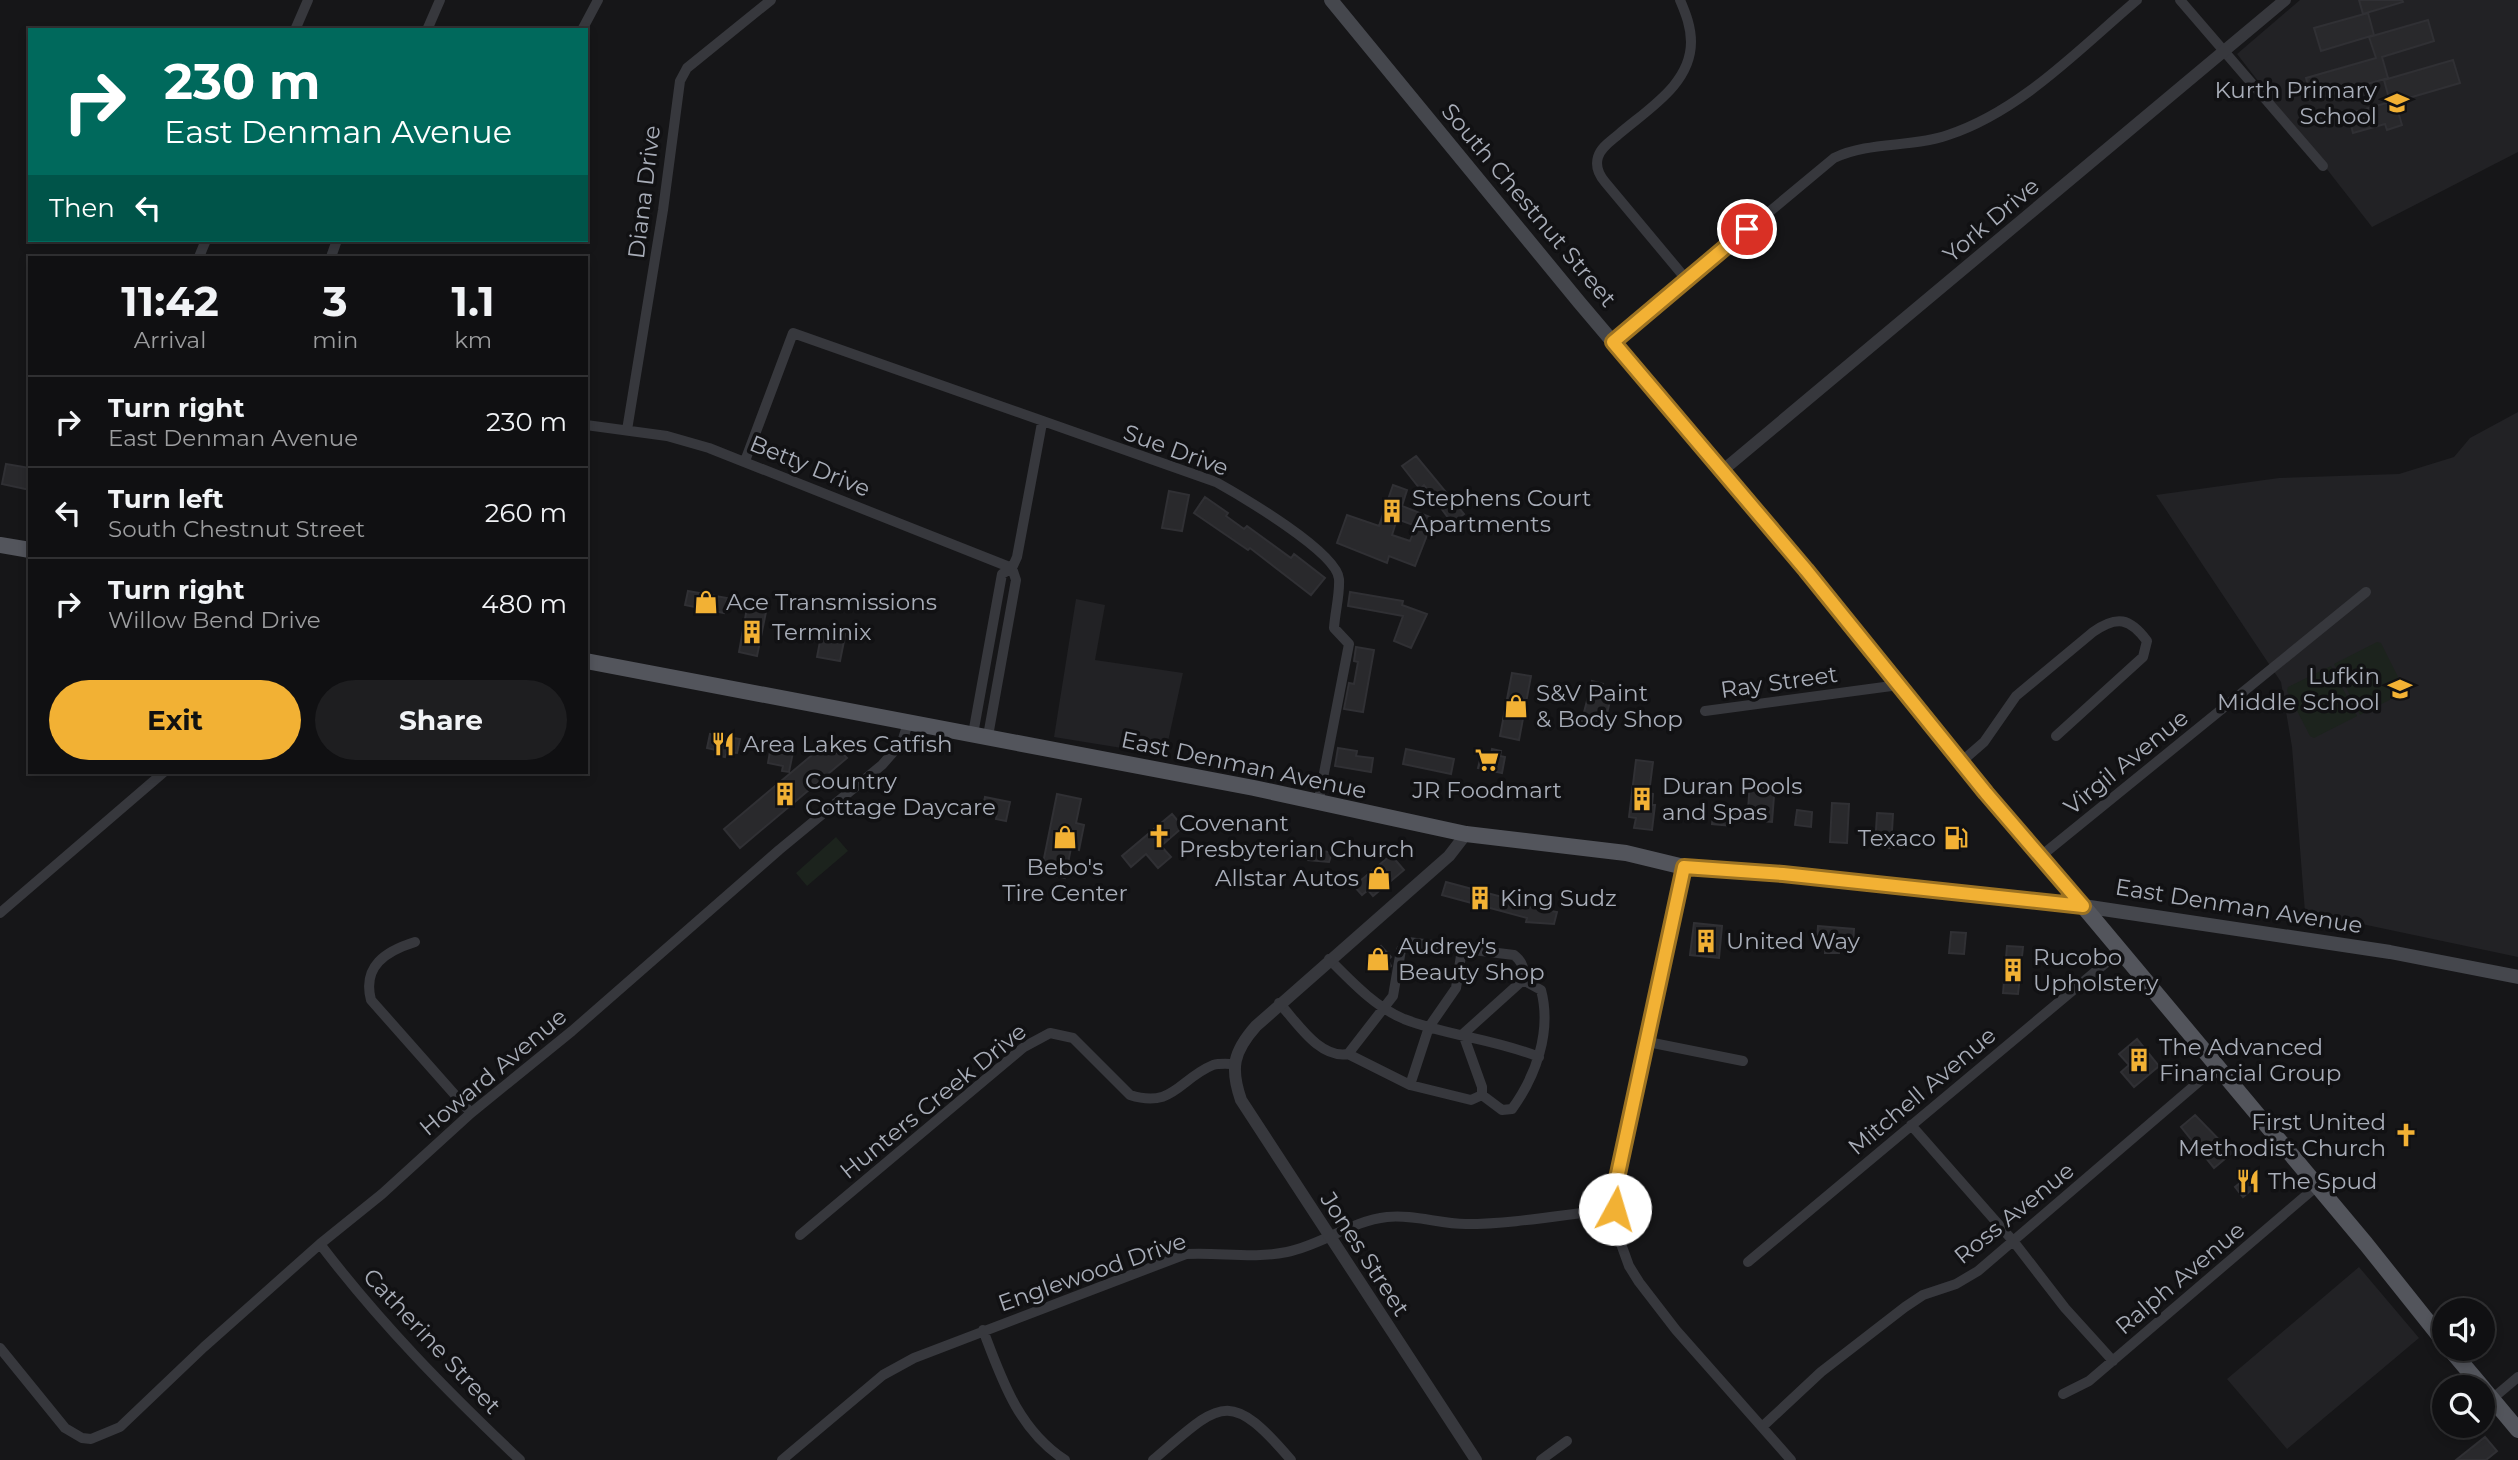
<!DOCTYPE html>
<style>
body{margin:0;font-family:Montserrat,sans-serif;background:#1e1e20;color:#f1f3f6;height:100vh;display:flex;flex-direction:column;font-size:26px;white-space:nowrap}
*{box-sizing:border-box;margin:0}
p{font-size:23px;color:#9c9d9f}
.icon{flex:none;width:38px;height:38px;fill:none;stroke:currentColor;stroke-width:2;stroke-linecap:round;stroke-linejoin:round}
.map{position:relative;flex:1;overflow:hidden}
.details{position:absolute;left:28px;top:256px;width:560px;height:518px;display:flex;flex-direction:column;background:#101012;border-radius:0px;box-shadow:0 4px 10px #0003,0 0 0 2px #303032}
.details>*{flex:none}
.guide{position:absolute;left:28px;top:28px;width:560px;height:214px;border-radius:0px;box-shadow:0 4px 10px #0003,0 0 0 2px #303032;background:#00695c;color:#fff;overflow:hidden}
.tools{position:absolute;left:2432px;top:1298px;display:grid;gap:14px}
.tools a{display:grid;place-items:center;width:63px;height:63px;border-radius:50%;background:#101012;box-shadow:0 4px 10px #0003,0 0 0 2px #303032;font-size:35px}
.pin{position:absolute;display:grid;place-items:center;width:60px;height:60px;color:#fff;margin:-30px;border:4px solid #fff;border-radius:50%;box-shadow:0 2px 7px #0007}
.me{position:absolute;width:77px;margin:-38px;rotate:6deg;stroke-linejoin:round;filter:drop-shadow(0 0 5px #0008)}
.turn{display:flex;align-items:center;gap:24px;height:147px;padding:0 21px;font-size:32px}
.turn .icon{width:91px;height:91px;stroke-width:2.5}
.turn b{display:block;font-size:49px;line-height:60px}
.then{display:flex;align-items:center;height:66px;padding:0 21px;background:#0003;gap:14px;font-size:26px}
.eta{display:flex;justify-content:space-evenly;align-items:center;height:119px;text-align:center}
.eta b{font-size:42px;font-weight:700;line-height:49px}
.primary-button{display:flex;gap:14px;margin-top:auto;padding:14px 21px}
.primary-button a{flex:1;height:80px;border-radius:42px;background:#f2b134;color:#111;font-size:28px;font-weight:700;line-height:80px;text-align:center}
.primary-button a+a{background:#1e1e20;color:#f1f3f6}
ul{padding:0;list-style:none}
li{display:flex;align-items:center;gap:21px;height:91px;padding:0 21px;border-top:2px solid #303032}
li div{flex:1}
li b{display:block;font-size:26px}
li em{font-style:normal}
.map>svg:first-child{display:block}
.built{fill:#222225}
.green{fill:#1c231d}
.building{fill:#29292c;stroke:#303034;stroke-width:2;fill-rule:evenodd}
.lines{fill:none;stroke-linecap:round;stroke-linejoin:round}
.minor{stroke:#37383d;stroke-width:10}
.tertiary{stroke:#37383d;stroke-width:12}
.secondary{stroke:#45474d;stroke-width:14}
.primary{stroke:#53555c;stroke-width:16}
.route-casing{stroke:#9d7322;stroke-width:18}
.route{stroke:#f2b134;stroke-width:12}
.labels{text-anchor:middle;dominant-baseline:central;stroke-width:7;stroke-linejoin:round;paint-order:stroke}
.poi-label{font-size:23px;fill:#a8adb8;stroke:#111113;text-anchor:start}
.street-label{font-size:23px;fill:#a8adb8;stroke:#111113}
</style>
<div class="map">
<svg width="2518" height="1460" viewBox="0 0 2518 1460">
<rect width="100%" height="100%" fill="#161618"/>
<!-- built -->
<path class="built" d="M2300 0H2518V152L2372 227 2237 54Z
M2518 412V957L2305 912 2292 747 2281 682 2156 495 2279 478 2399 474 2454 457 2470 438Z
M1076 599 1105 605 1095 660 1183 673 1165 755 1054 737Z
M2359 1267 2419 1338 2287 1449 2227 1379Z"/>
<!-- green -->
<path class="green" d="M2377 642 2381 643 2404 689 2403 693 2360 715 2334 664Z
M2331 666 2357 716 2314 738 2310 736 2287 691 2288 687Z
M836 837 848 851 807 886 796 873Z"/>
<!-- building -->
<path class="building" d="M2359 0H2402L2403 2 2363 14Z
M2368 13 2374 35 2321 51 2314 28Z
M2428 20 2434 41 2382 57 2388 78 2312 100 2306 78 2376 58 2369 37Z
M2453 60 2460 83 2395 102 2402 125 2387 130 2385 124 2353 133 2348 114 2390 102 2384 80Z
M1416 456 1464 514 1452 523 1424 485 1420 489 1402 466Z
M6 464 30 468V490L2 484Z
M1393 485 1407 490 1402 506 1430 517 1426 529 1429 530 1415 566 1389 556 1387 563 1337 543 1347 515 1379 526ZM1397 519 1416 526 1410 541 1392 535Z
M1169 491 1189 495 1182 531 1162 528Z
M1205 497 1228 513 1226 516 1244 529 1247 526 1291 558 1294 554 1325 578 1311 595 1250 548 1248 550 1194 513Z
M688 591 727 598 724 613 685 605Z
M1350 592 1403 601 1402 605 1427 614 1411 648 1394 641 1403 616 1348 606Z
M747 608 766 612 757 656 739 652Z
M823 626 846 631 840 661 817 657Z
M1356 647 1374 650 1363 712 1344 709 1349 683 1354 684 1358 662 1354 661Z
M1512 673 1531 676 1519 740 1500 736Z
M1592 681 1603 684 1601 694 1611 697 1603 730 1581 724Z
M710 734 740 739 737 753 727 752 725 757 715 755 716 750 707 748Z
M771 746 786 749 787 746 794 747 789 772 782 771 783 766 768 763Z
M1338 748 1357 751 1356 756 1373 758 1371 772 1335 766Z
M1406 749 1454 759 1451 774 1403 764Z
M1492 749 1501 751 1500 756 1505 757 1502 773 1478 768 1482 752 1491 754Z
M818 750 843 754 847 758 740 848 724 829Z
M1636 760 1653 762 1649 793 1653 794 1652 805H1655L1652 830 1634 828 1636 818 1629 817Z
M1750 781 1775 783 1772 822 1733 819 1732 826 1712 824 1714 807 1748 810Z
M1057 794 1081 799 1076 823 1084 825 1079 850 1071 848 1065 878 1041 873Z
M985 797 1010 802 1006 821 996 819 997 814 982 811Z
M1832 803 1849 804 1847 843 1830 842Z
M1797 810 1812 812 1811 827 1795 825Z
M1877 813 1893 814 1891 848H1875Z
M1172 814 1183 827 1161 846 1171 857 1158 868 1146 854 1131 867 1122 856Z
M1311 848 1332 853 1329 862 1308 860Z
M1391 855 1404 870 1373 896 1368 890 1362 895 1354 886Z
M1446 882 1517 901 1516 905 1557 912 1554 924 1526 922 1527 918 1442 895Z
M1694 923 1722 926 1719 958 1690 955Z
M1818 926 1854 929 1853 945 1840 944 1839 953H1825L1826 943 1817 942Z
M1951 932 1966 933 1964 954 1949 953Z
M1381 946 1391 957 1388 960 1391 966 1385 971 1378 964 1375 967 1367 959Z
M2007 946 2023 947 2018 994 2003 993Z
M2137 1039 2159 1066 2134 1087 2121 1072 2129 1065 2119 1054Z
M2195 1115 2232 1153 2214 1168 2181 1127Z
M2250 1175 2257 1185 2243 1197 2235 1187Z
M2485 1437 2497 1451 2486 1460H2456Z"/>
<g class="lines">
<!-- minor -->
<path class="minor" d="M1680 0C1686 14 1691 27 1691 42 1691 84 1648 109 1619 134 1611 141 1601 147 1598 157 1595 167 1599 175 1605 182L1686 279
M2180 0 2323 166
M295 30 308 0
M427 30 440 0
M582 30 598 0
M199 257 206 240
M331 257 337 240
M1613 342 1834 158C1870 141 1910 148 1948 135 2021 111 2079 49 2137 0
M586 425 667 436 709 448 1012 568
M627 430 663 210 680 81 687 68 771 0
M745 461 793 333 1216 482C1241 496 1337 552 1339 579 1340 594 1335 612 1334 628L1349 644 1318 804
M1705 711 1899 685
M973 734 1002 574 1012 568 1017 557 1042 423
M988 736 1016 580 1012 568
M1961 762 1984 742 2016 696 2093 632C2117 615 2130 618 2147 641L2143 657 2056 736
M2041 856 2366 592
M1684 867 1617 1183 1616 1230 1629 1266 1639 1282 1676 1330 1791 1460
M0 913 164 772
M415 942C386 951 362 966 371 1000L471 1113
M1329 959C1351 981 1375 1007 1404 1019 1448 1036 1495 1039 1539 1057
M1279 1003C1297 1022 1319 1059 1348 1054L1393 996 1401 950 1408 942 1514 955C1522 961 1525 970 1523 980L1541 990C1552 1031 1536 1076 1512 1109L1502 1110 1482 1095V1087L1463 1034
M1463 1034 1523 980
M1648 1042 1743 1061
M1348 1054 1410 1085 1429 1027 1456 988 1462 949
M1410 1085 1471 1100 1482 1095
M1911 1125 2014 1242 2065 1308 2113 1361
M800 1235 1024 1047 1050 1033 1073 1038 1130 1095C1173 1109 1179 1079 1213 1065 1220 1063 1228 1064 1235 1064
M320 1244C380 1323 448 1392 520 1460
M1748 1262 2120 951
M983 1330C1002 1380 1018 1429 1065 1460
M0 1348 65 1428 82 1438 91 1439 120 1427 204 1347 320 1244 382 1194 471 1113 572 1031 779 850 882 765 902 742 908 723
M2063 1394 2089 1381 2317 1186
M2492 1399 2518 1377
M1762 1427 1821 1372 1905 1307 1923 1295 1956 1284 1978 1271 2216 1067
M782 1460 883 1375 914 1358 1186 1254C1220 1252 1253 1259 1287 1252 1322 1245 1351 1221 1387 1217 1413 1214 1440 1224 1466 1224 1515 1224 1566 1214 1615 1209
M1153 1460C1220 1403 1228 1386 1291 1460
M1541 1460 1567 1441"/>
<!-- tertiary -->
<path class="tertiary" d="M1722 471 2285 0
M1466 834 1449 856 1256 1026C1233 1052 1230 1068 1241 1100L1476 1460"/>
<!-- secondary -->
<path class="secondary" d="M1331 0 1579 302 1806 570 1986 793 2083 906 2390 952 2518 977"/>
<!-- primary -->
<path class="primary" d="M0 545 30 550
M586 661 1254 788 1466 834 1626 853 1684 867 1783 874 2083 906 2366 1244 2445 1343
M2450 1349 2483 1388
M2483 1388 2518 1430"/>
</g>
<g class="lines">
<!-- route casing -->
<g class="route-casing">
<path id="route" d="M1615 1209 1616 1183 1684 867 1783 874 2083 906 1986 793 1806 570 1613 342 1747 229"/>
</g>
<!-- route -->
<use href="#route" class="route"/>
</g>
<!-- icons -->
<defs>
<g id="school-bare" transform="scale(1.89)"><path d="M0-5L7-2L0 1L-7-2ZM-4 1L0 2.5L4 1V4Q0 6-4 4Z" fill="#f2b134" stroke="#111113" stroke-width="2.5" paint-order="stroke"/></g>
<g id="building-bare" transform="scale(1.89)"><path d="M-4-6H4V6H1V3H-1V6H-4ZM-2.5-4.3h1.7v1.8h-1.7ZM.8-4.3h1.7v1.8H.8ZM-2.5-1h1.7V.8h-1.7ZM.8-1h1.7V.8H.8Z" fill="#f2b134" stroke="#111113" stroke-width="2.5" paint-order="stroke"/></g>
<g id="shop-bare" transform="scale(1.89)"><path d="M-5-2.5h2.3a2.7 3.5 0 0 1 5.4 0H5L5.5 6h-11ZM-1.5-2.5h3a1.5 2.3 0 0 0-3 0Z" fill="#f2b134" stroke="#111113" stroke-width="2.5" paint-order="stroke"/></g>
<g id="restaurant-bare" transform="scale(1.89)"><path d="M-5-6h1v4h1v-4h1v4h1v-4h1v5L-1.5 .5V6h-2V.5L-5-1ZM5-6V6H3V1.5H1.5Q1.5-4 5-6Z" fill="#f2b134" stroke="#111113" stroke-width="2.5" paint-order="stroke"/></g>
<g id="supermarket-bare" transform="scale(1.89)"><path d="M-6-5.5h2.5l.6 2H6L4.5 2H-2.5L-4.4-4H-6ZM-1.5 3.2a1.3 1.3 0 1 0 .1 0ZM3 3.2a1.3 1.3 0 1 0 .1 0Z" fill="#f2b134" stroke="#111113" stroke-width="2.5" paint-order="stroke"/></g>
<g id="church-bare" transform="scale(1.89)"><path d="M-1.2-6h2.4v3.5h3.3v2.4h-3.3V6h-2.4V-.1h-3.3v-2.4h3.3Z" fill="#f2b134" stroke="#111113" stroke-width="2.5" paint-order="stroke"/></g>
<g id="fuel-bare" transform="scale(1.89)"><path d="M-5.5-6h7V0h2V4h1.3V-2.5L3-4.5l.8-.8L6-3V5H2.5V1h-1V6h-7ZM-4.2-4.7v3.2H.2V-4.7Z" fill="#f2b134" stroke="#111113" stroke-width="2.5" paint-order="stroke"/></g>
</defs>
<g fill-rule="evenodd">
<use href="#school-bare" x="2397" y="103"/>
<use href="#building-bare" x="1392" y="511"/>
<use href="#shop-bare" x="706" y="602"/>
<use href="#building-bare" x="752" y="632"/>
<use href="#school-bare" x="2400" y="689"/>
<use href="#shop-bare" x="1516" y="706"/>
<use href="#restaurant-bare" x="723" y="744"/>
<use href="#supermarket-bare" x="1487" y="760"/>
<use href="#building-bare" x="785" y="794"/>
<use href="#building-bare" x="1642" y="799"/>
<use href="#church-bare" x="1159" y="836"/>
<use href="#shop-bare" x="1065" y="837"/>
<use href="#fuel-bare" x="1956" y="838"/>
<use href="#shop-bare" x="1379" y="878"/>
<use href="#building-bare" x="1480" y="898"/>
<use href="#building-bare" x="1706" y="941"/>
<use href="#shop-bare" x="1378" y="959"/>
<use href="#building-bare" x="2013" y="970"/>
<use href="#building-bare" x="2139" y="1060"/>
<use href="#church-bare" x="2406" y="1135"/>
<use href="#restaurant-bare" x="2248" y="1181"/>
</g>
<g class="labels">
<!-- poi labels -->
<g class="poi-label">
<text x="2377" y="90" text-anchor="end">Kurth Primary<tspan x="2377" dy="26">School</tspan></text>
<text x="1412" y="498">Stephens Court<tspan x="1412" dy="26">Apartments</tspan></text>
<text x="726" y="602">Ace Transmissions</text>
<text x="772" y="632">Terminix</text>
<text x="2380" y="676" text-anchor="end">Lufkin<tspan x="2380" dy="26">Middle School</tspan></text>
<text x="1536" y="693">S&amp;V Paint<tspan x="1536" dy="26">&amp; Body Shop</tspan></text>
<text x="743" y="744">Area Lakes Catfish</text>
<text x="805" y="781">Country<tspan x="805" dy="26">Cottage Daycare</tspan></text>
<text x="1662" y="786">Duran Pools<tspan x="1662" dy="26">and Spas</tspan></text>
<text x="1487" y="790" text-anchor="middle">JR Foodmart</text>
<text x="1179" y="823">Covenant<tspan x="1179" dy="26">Presbyterian Church</tspan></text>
<text x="1936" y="838" text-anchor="end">Texaco</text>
<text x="1065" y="867" text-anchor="middle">Bebo's<tspan x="1065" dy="26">Tire Center</tspan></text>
<text x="1359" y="878" text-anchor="end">Allstar Autos</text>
<text x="1500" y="898">King Sudz</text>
<text x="1726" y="941">United Way</text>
<text x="1398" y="946">Audrey's<tspan x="1398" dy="26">Beauty Shop</tspan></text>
<text x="2033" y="957">Rucobo<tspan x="2033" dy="26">Upholstery</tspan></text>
<text x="2159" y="1047">The Advanced<tspan x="2159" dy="26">Financial Group</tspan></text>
<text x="2386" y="1122" text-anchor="end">First United<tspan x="2386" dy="26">Methodist Church</tspan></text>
<text x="2268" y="1181">The Spud</text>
</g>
<!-- street labels -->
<g class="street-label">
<text transform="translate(644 192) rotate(-83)">Diana Drive</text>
<text transform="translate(1529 205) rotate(50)">South Chestnut Street</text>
<text transform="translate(1991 220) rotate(-40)">York Drive</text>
<text transform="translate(1176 450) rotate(20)">Sue Drive</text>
<text transform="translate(810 466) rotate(22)">Betty Drive</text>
<text transform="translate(1779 682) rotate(-8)">Ray Street</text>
<text transform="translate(2126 762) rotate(-39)">Virgil Avenue</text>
<text transform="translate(1244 765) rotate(12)">East Denman Avenue</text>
<text transform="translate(2239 906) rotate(9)">East Denman Avenue</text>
<text transform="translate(493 1072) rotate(-40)">Howard Avenue</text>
<text transform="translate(1922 1091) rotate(-40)">Mitchell Avenue</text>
<text transform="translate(933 1101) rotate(-39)">Hunters Creek Drive</text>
<text transform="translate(2014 1213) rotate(-39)">Ross Avenue</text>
<text transform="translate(1365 1254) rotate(57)">Jones Street</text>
<text transform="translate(1092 1272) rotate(-19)">Englewood Drive</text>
<text transform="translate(2180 1278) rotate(-40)">Ralph Avenue</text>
<text transform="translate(432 1341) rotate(47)">Catherine Street</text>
</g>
</g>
</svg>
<div class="tools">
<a><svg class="icon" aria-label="sound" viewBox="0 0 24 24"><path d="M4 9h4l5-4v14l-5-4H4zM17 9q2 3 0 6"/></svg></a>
<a><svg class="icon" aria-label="search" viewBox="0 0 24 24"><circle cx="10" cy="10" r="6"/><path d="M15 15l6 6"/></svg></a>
</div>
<div class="pin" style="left:1747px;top:229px;background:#d93025"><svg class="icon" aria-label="arrive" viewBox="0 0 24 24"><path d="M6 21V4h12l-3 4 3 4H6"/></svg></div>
<svg class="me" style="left:1615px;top:1209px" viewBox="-20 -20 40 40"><circle r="19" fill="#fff"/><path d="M0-13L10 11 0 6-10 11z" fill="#f2b134"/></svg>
<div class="guide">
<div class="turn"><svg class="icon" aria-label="right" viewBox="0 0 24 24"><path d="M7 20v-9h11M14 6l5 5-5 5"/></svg><div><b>230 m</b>East Denman Avenue</div></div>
<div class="then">Then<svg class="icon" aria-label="left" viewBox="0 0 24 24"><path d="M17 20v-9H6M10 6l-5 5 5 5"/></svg></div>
</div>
<section class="details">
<div class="eta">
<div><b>11:42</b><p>Arrival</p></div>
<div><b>3</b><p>min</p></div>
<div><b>1.1</b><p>km</p></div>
</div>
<ul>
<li><svg class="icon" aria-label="right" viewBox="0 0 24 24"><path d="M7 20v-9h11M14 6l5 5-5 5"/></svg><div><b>Turn right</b><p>East Denman Avenue</p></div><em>230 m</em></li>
<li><svg class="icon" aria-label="left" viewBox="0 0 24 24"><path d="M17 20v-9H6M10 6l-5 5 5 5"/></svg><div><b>Turn left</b><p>South Chestnut Street</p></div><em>260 m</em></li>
<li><svg class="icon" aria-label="right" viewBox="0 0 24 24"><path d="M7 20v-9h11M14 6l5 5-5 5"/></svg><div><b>Turn right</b><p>Willow Bend Drive</p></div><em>480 m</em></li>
</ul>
<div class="primary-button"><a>Exit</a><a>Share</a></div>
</section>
</div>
